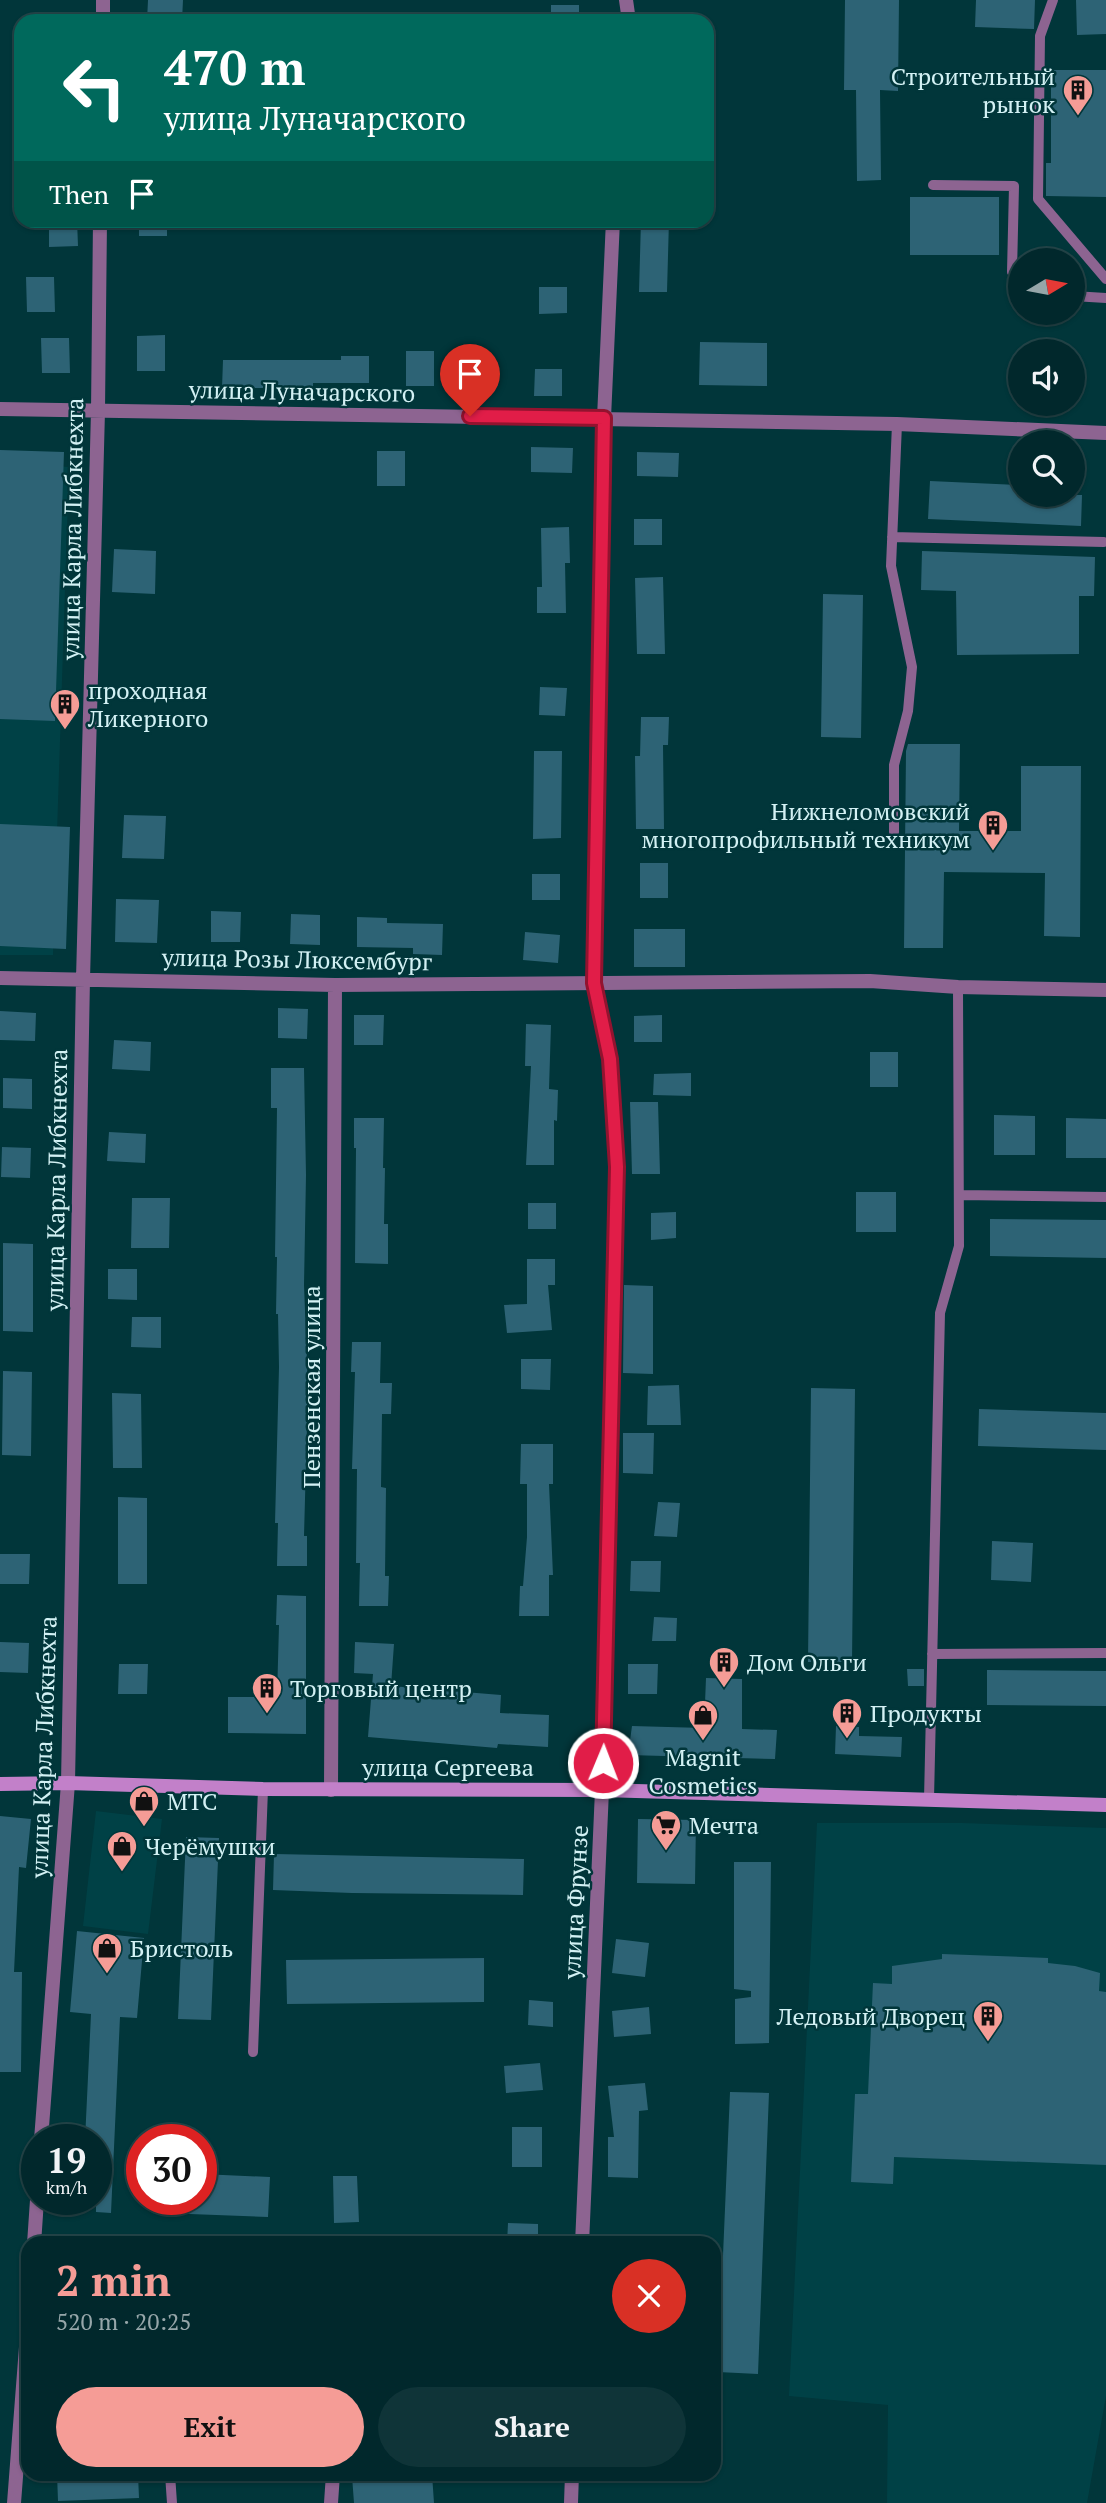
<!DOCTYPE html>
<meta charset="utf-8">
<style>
body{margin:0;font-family:"PT Serif",serif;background:#0f3438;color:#f1f3f6;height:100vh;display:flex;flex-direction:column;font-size:26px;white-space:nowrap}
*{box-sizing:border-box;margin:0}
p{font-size:23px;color:#96a6a9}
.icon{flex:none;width:38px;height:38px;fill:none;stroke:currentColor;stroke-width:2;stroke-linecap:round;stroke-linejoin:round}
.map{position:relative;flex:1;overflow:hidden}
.drawer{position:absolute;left:21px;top:2236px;width:700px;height:245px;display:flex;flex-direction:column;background:#01282c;border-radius:21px;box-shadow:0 2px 5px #0004,0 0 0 2px #234448}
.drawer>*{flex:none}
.banner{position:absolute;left:14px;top:14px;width:700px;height:214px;border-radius:21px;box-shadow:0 2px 5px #0004,0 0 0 2px #234448;background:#00695c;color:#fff;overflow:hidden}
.needle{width:46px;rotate:80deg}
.controls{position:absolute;left:1008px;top:248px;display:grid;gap:14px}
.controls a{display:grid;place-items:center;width:77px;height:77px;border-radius:50%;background:#01282c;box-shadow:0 2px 5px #0004,0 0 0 2px #234448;font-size:35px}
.speed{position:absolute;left:21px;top:2124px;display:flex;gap:14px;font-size:35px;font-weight:700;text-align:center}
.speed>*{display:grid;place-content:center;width:91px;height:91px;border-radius:50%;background:#01282c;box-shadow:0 2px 5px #0004,0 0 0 2px #234448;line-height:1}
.speed small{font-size:18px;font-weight:400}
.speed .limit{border:10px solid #d22;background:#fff;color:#111}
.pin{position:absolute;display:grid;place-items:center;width:60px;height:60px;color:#fff;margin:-72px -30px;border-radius:50% 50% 50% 0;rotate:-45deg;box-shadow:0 0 7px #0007}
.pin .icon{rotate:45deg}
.me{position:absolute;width:77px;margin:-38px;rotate:1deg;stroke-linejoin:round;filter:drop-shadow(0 0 5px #0008)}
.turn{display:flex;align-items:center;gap:24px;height:147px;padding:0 35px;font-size:32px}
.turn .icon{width:91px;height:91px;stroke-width:2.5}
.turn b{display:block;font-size:49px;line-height:60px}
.then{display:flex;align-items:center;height:66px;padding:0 35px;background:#0003;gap:14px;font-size:26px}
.round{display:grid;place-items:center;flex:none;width:74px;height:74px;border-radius:37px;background:#0f3438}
.summary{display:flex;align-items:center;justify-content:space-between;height:119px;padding:0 35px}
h1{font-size:42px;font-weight:800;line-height:52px;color:#f59c96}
.button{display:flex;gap:14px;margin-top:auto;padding:14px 35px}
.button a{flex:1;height:80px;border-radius:42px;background:#f59c96;color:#111;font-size:28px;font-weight:800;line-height:80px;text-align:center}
.button a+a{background:#0f3438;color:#f1f3f6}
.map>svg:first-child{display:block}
.built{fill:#004146}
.building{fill:#2d6375}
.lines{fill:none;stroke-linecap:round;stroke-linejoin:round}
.service{stroke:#8d6491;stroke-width:10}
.minor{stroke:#8d6491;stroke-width:14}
.secondary{stroke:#c280c9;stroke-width:14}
.route-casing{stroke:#92132f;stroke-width:18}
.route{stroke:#e11d48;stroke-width:12}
.labels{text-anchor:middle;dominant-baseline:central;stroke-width:5;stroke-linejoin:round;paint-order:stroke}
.poi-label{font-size:24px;fill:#d3f1f4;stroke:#01363a;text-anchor:start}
.street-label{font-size:24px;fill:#d3f1f4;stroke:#01363a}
</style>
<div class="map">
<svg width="1106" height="2503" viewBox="0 0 1106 2503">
<rect width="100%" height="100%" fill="#01363a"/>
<!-- built -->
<path class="built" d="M0 462 69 467 53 955H0Z
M96 1811 162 1819 148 1934 83 1926Z
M817 1823H962L1106 1828V2396L1087 2503H887L888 2405 789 2396Z"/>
<!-- building -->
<path class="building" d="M148 0H183L182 21H147Z
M845 0H899L898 91 880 90 881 180 857 181 856 90H844Z
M976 0H1035L1034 29 975 27Z
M1076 0H1106V34L1077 35Z
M551 5H579V21H551Z
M1051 70H1106V197L1046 196V163H1051Z
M910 197H999V255H910Z
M49 220H77L78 246 49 247Z
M139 220H167V236H139Z
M641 220H669L667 292H639Z
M26 277H54L55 312H27Z
M539 287H567V313L539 314Z
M165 335V371H137V336Z
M41 338H69L70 373H42Z
M700 342 767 343V386L699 385Z
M406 351H434V386H406Z
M341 356H369V383H313V388H222L223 360H341Z
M468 362H496V389H468Z
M535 369H562V396H534Z
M531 447 573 448 572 473 531 472Z
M0 450 64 452 55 721 0 719Z
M377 451H405V486H377Z
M637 452 679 453 678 477 637 476Z
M930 481 1020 485V495H1082L1081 526 928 519Z
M634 519H662V545H634Z
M569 527 570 563H565L566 613H537V587H542L541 528Z
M114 549 156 551 155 594 112 592Z
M922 551 1095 557 1094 596H1079V654L957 655 956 591 921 590Z
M663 577 665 654H637L635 578Z
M823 594 863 595 861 738 821 737Z
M540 687 567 688 565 716 539 715Z
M641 717H669L668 745H663L664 829H636L635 756H640Z
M908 744H960L959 831H1021V766H1081L1080 937 1044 936 1045 873 944 872 943 948H904L906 751Z
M534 751H562L561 838 533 839Z
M124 815 166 816 164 859 122 858Z
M0 824 70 827 66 949 0 946Z
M640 863H668V898H640Z
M532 874H560V900H532Z
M116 899 159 900 157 943 115 942Z
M211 911 241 912 240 942H211Z
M291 914 320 915V945L290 944Z
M357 917 387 918V923L443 924 442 955 413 954V948L357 947Z
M634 929H685V967H634Z
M525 932 560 935 558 963 523 960Z
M278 1008 308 1009 307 1039 278 1038Z
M0 1011 36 1013 35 1041 0 1040Z
M354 1015H384L383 1045H354Z
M662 1015V1042H634V1016Z
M526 1024 551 1025 549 1089 558 1090 557 1121 554 1120V1165H526L531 1066H525Z
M114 1040 151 1042 150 1071 112 1069Z
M870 1052H898V1087H870Z
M271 1068H304L306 1175 304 1285 308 1388 304 1536H307V1566H277L278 1523H275L279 1367 278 1314H276L277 1257H275L277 1108H271Z
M691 1073V1096L653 1095 654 1074Z
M3 1078 32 1079V1109L3 1108Z
M630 1102H658L660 1174H632Z
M994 1115 1035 1116V1155H994Z
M354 1118H384L383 1168H385L384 1224H388V1264L355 1263 356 1148H354Z
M1066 1118 1106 1119V1158H1066Z
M109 1132 146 1134 145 1163 107 1161Z
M2 1147 31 1148 30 1178 1 1177Z
M856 1192H896V1232H856Z
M132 1198H170L169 1248H131Z
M528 1203H556V1229H528Z
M676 1212V1238L651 1240V1213Z
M990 1219 1106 1220V1258L990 1256Z
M3 1243 33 1244V1332L3 1331Z
M527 1259H555V1285H548L552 1330 507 1333 504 1305 527 1304Z
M108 1269H137V1300L108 1299Z
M624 1285 653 1286V1374L623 1373Z
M132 1317H161V1348L131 1347Z
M352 1342H381L380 1383H392L391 1414H382L381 1487 386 1488 385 1576H389L388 1606H359L360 1563H356L357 1469H352L355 1372H351Z
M521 1359H551L550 1390 521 1389Z
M3 1371 32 1372 31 1456 2 1455Z
M679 1385 681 1425H647L648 1386Z
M811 1388 855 1389 852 1662H808Z
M112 1393 141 1394 142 1468H113Z
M979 1409 1106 1413V1450L978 1446Z
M623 1433H654L653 1474 623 1473Z
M521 1444H553V1484H549L553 1575H549V1616H519L520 1586H523L527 1537V1484H520Z
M118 1497 147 1498V1584H118Z
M658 1502 680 1503 677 1537 654 1536Z
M992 1541 1033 1543 1031 1582 991 1580Z
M0 1554H30L29 1584H0Z
M631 1561H661L660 1592 630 1591Z
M277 1595 306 1596V1734L228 1733V1697H277L279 1625H276Z
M654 1617 677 1618 676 1641H652Z
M0 1642 29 1643 28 1673 0 1672Z
M355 1642 394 1644 391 1686 501 1695 500 1713 549 1715 548 1747 498 1744 497 1748 368 1737 373 1674 354 1673Z
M119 1664H148L147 1694H118Z
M628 1664H658L657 1694H628Z
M907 1669H924V1686H908Z
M987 1670 1106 1671V1706L987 1705Z
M706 1678 742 1679V1729L777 1730 775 1759 628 1755 632 1726 704 1728Z
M836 1726 859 1727V1736L902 1737 901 1757 835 1754Z
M0 1816 31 1819 26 1868 19 1867 14 1972H22L21 2072H0Z
M638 1819 696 1820 695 1884 637 1883Z
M186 1837 219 1838 211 2020 178 2019Z
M274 1854 524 1859 523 1895 352 1893 273 1890Z
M734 1862H771L769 2043 735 2044V1999L751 1997V1991L734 1989Z
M77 1931 144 1938 137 2018 120 2017 111 2213 96 2212V2140H85L91 2014 70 2012Z
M616 1939 649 1943 645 1977 612 1973Z
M942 1954 1048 1958V1963L1075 1966 1100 1973 1099 1991 1106 1992V2165L894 2157 893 2184 851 2182 855 2094H868L873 1983 892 1984V1966L942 1959Z
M484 1958V2002L287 2004 286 1960Z
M529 2000 553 2002V2027L528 2025Z
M649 2007 651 2034 614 2037 612 2011Z
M540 2063 543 2090 506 2093 504 2066Z
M645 2083 648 2110 639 2111 638 2178 608 2177V2137H614L608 2086Z
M730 2092 769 2093 758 2374 718 2372Z
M512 2127H542V2167H512Z
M201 2174 270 2177 268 2217 163 2213V2200H201Z
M333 2176H357L359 2222 334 2223Z
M508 2223 538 2224V2244H507Z
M57 2474H138L139 2498 58 2501Z
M432 2474 434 2503H354L352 2476Z"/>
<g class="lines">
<!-- service -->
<path class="service" d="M1053 0 1040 36 1038 199 1106 279
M933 185 1014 186 1012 272 1020 281
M1073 296 1106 298
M892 537 1104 542
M894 832V765L908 711 912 667 891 566 897 424
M959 1195 1106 1197
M932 1654 1106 1653
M929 1799 940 1313 959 1246 958 987
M253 2052 263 1789
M170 2474 172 2503"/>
<!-- minor -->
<path class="minor" d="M626 0 629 21
M103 21V0
M0 409 897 424 1106 433
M0 978 335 985 870 981 958 987 1106 990
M331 1790 335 985
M41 2140 68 1783 83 979 98 411 100 220
M34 2244 37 2200
M582 2244 602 1790 617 1167 610 1059 594 983 604 418 613 220
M14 2503 28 2321
M331 2503 333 2474
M571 2503 572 2474"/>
<!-- secondary -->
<path class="secondary" d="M0 1784 68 1783 263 1789 602 1790 1106 1805"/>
</g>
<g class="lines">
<!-- route casing -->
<g class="route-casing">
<path id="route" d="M470 416 604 418 594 983 610 1059 617 1167 603 1763"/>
</g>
<!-- route -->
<use href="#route" class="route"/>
</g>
<!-- icons -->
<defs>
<g id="building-pin" transform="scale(1.575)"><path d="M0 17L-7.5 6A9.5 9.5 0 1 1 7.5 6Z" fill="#f59c96" stroke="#01363a"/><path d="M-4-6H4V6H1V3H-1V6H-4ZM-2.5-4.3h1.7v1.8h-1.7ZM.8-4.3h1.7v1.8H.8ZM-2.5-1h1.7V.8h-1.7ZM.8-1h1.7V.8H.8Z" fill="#111"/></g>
<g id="shop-pin" transform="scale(1.575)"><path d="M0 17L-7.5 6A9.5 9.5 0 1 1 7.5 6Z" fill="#f59c96" stroke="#01363a"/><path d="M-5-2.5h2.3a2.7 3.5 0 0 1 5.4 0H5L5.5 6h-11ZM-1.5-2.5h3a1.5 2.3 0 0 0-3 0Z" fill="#111"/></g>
<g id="supermarket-pin" transform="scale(1.575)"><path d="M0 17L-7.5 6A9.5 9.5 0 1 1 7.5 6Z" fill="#f59c96" stroke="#01363a"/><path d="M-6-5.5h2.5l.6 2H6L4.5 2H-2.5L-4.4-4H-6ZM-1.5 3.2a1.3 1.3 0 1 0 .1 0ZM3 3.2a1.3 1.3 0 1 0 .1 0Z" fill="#111"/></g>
</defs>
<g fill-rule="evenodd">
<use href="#building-pin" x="1078" y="90"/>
<use href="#building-pin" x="65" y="704"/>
<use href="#building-pin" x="993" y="825"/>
<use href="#building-pin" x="724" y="1662"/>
<use href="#building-pin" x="267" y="1688"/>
<use href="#building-pin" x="847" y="1713"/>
<use href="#shop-pin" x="703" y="1715"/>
<use href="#shop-pin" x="144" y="1801"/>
<use href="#supermarket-pin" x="666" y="1825"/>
<use href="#shop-pin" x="122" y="1846"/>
<use href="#shop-pin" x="107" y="1948"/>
<use href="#building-pin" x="988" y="2016"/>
</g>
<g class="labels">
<!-- poi labels -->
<g class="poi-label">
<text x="1055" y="76" text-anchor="end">Строительный<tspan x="1055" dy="28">рынок</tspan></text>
<text x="88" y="690">проходная<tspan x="88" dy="28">Ликерного</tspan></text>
<text x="970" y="811" text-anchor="end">Нижнеломовский<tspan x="970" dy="28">многопрофильный техникум</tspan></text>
<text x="747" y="1662">Дом Ольги</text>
<text x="290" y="1688">Торговый центр</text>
<text x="870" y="1713">Продукты</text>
<text x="703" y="1757" text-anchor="middle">Magnit<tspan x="703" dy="28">Cosmetics</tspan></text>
<text x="167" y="1801">МТС</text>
<text x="689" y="1825">Мечта</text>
<text x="145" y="1846">Черёмушки</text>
<text x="130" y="1948">Бристоль</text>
<text x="965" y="2016" text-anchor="end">Ледовый Дворец</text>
</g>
<!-- street labels -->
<g class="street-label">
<text transform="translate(302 391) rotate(1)">улица Луначарского</text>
<text transform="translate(72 529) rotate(-89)">улица Карла Либкнехта</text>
<text transform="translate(297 959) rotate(1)">улица Розы Люксембург</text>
<text transform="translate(56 1180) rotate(-89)">улица Карла Либкнехта</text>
<text transform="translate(311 1387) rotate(-90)">Пензенская улица</text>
<text transform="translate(43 1747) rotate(-88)">улица Карла Либкнехта</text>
<text x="448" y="1767">улица Сергеева</text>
<text transform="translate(575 1902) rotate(-87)">улица Фрунзе</text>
</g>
</g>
</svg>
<div class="controls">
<a><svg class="needle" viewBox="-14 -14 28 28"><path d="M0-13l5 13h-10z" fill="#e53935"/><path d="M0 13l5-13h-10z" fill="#96a6a9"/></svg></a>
<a><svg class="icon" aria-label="sound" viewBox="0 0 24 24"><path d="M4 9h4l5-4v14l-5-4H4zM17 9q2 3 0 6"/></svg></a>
<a><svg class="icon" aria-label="search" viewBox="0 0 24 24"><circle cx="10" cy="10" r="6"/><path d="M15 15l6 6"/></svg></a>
</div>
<div class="speed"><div>19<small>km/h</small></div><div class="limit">30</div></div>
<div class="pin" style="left:470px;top:416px;background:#d93025"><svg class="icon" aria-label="arrive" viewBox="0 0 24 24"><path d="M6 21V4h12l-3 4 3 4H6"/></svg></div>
<svg class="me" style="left:603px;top:1763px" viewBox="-20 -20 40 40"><circle r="17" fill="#e11d48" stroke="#fff" stroke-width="3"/><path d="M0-11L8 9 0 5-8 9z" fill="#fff"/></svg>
<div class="banner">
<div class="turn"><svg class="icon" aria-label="left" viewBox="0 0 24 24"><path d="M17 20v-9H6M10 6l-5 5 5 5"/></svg><div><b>470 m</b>улица Луначарского</div></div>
<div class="then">Then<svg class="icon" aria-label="arrive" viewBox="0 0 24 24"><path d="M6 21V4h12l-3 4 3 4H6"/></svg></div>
</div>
<section class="drawer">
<div class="summary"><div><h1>2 min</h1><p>520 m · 20:25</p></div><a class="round" style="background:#d93025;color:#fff"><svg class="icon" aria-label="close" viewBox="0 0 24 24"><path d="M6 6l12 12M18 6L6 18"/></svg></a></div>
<div class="button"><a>Exit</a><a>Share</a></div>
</section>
</div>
